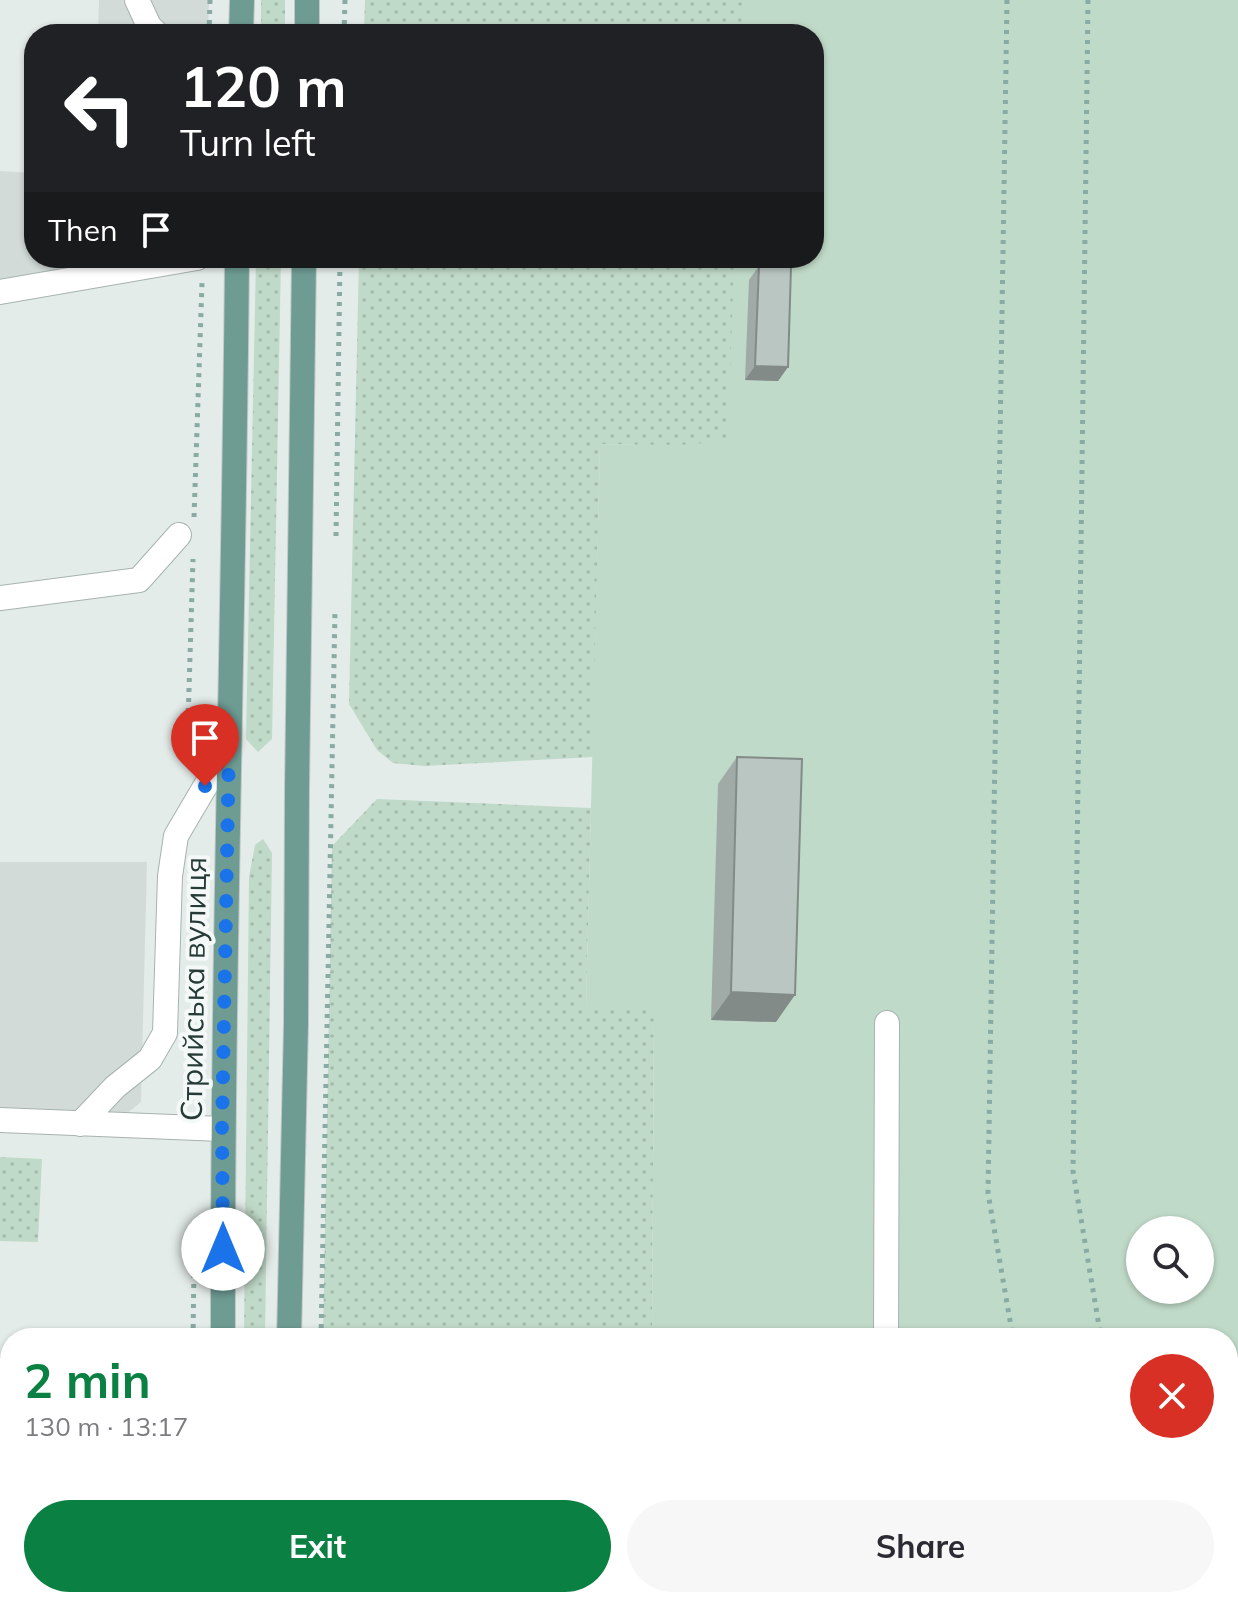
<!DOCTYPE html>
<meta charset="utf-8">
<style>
body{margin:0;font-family:Mulish,sans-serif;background:#f7f7f7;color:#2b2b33;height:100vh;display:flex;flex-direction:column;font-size:30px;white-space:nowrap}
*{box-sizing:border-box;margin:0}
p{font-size:26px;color:#7c7c81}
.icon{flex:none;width:44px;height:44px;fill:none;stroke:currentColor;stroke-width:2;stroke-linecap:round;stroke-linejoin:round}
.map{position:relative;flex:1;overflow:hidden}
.panel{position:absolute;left:0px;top:1328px;width:1238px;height:280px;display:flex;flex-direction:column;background:#fff;border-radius:32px 32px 0 0;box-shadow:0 2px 6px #0004}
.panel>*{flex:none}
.top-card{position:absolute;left:24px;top:24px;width:800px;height:244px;border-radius:32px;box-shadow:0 2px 6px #0004;background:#202124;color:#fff;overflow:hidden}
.fabs{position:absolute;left:1126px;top:1216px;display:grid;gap:16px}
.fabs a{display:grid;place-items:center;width:88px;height:88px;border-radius:50%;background:#fff;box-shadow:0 2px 6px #0004;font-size:40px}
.pin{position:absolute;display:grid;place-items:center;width:68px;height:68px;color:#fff;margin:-82px -34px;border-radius:50% 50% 50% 0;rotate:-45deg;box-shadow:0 0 8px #0007}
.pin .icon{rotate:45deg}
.me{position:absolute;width:88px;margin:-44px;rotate:0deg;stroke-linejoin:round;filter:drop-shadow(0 0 6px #0008)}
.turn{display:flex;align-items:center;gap:28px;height:168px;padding:0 24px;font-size:36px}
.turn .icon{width:104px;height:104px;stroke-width:2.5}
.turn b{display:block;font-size:56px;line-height:68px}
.then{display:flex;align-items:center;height:76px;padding:0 24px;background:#0003;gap:16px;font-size:30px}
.round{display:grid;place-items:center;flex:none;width:84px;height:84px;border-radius:42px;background:#f7f7f7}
.headline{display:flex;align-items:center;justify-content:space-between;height:136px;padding:0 24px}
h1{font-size:48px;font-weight:700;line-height:60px;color:#0b8043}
.cta{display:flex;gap:16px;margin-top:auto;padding:16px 24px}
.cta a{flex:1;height:92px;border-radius:48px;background:#0b8043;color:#fff;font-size:32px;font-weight:700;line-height:92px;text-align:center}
.cta a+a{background:#f7f7f7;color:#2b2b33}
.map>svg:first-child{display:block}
.built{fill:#d2dbd8}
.grass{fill:url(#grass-dots)}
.park{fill:#c0dac9;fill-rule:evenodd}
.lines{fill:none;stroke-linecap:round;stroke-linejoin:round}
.minor-casing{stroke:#a7b3b0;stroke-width:26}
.major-casing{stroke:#c2c8c7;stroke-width:26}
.path{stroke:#89aba3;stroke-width:5;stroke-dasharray:4 6;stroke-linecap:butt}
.minor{stroke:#fff;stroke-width:24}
.major{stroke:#6e9c93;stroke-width:24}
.wall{fill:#a0aaa7}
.shaded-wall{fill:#828b88}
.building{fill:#bac6c2;stroke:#828b88;stroke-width:2}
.route{stroke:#1a73e8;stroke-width:14;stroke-dasharray:0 25.2}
.labels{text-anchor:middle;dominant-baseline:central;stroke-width:8;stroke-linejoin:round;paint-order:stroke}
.street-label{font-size:30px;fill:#263b37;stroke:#f4f9f7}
</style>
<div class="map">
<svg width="1238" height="1608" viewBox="0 0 1238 1608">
<defs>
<pattern id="grass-dots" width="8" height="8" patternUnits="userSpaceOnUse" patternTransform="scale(2)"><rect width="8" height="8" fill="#c0dac9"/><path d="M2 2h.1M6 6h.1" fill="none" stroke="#a5bcad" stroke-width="1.8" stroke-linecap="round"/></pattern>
</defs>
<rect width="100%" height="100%" fill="#e4ece9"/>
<!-- built -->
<path class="built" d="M99 0H209L208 34H98Z
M0 171 34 173V258H118V260L0 282Z
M0 862H147L141 1102 125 1115 0 1109Z"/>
<!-- grass -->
<path class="grass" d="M261 0H285V34H261Z
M365 0H929L764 720 679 446 600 444 593 757 424 766 393 763 377 750 349 704 359 258H814V34H364Z
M256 258H281L272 739 258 752 246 739Z
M377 799 591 808 586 1007 654 1008 652 1338H323L332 846Z
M263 839 272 853 265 1338H244L249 877 255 845Z
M0 1157 42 1159 38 1242 0 1241Z
M0 1461H10V1598H17V1608H0Z
M319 1598H1037L1046 1608H319Z"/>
<!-- park -->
<path class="park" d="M742 0H1238V1608H650V1598H1228V1338H652L654 1009 586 1008 600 444 679 445 728 441 734 258H814V34H741ZM1140 1230H1200V1290H1140Z"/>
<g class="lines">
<!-- minor casing -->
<g class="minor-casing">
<path id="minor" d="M137 0 149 26 157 34
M0 292 197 258
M0 598 139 580 179 535
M0 1120 222 1129
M80 1124 115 1087 150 1059 165 1033 170 876 176 836 229 746
M886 1338 887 1023
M1049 1598 1057 1608"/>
</g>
<!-- major casing -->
<g class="major-casing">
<path id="major" d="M241 34 242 0
M307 34V0
M223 1338C222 978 234 618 237 258
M289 1338 296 1024 297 789 304 258
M224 1598V1608
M283 1608V1598"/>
</g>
<!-- path -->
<path class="path" d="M1007 0 988 1193 1013 1338
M1088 0 1073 1171 1101 1338
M209 34 210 0
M344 34 345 0
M194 517 202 283
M336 536 340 258
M188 722 193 559
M193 1338 194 1265
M321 1338 335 611
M1228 1518 1238 1525
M1169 1598 1184 1608
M186 1608 187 1598
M316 1608V1598"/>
<!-- minor -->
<use href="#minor" class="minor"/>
<!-- major -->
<use href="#major" class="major"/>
</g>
<!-- wall -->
<path class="wall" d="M759 266 788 367 778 381 745 380 749 280Z
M737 757 776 1022 711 1020 718 784Z"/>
<!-- shaded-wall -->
<path class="shaded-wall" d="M755 366 788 367 778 381 745 380Z
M731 992 795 995 776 1022 711 1020Z
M0 1528 10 1529V1557L0 1556Z"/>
<!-- building -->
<path class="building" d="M759 266 791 267 788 367 755 366Z
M737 757 802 759 795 995 731 992Z
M0 1453 10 1454V1529L0 1528Z"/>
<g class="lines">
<!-- route -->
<path class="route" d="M205 786 229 746 222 1129 223 1249"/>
</g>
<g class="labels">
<!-- street labels -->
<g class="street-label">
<text transform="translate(193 989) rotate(-89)">Стрийська вулиця</text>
</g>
</g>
</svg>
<div class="fabs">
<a><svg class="icon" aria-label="search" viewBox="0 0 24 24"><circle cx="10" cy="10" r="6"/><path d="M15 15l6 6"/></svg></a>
</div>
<div class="pin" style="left:205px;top:786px;background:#d93025"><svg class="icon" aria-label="arrive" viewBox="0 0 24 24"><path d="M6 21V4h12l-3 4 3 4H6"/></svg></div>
<svg class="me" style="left:223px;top:1249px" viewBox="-20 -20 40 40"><circle r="19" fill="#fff"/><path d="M0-13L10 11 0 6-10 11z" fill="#1a73e8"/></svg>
<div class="top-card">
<div class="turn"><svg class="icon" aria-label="left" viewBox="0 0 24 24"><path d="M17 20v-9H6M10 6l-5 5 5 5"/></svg><div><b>120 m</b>Turn left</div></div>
<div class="then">Then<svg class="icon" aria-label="arrive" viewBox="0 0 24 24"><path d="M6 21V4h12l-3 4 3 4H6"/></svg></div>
</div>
<section class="panel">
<div class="headline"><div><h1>2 min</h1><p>130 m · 13:17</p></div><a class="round" style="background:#d93025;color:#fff"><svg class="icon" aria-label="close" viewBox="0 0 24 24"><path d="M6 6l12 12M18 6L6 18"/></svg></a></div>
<div class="cta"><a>Exit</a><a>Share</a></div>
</section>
</div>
